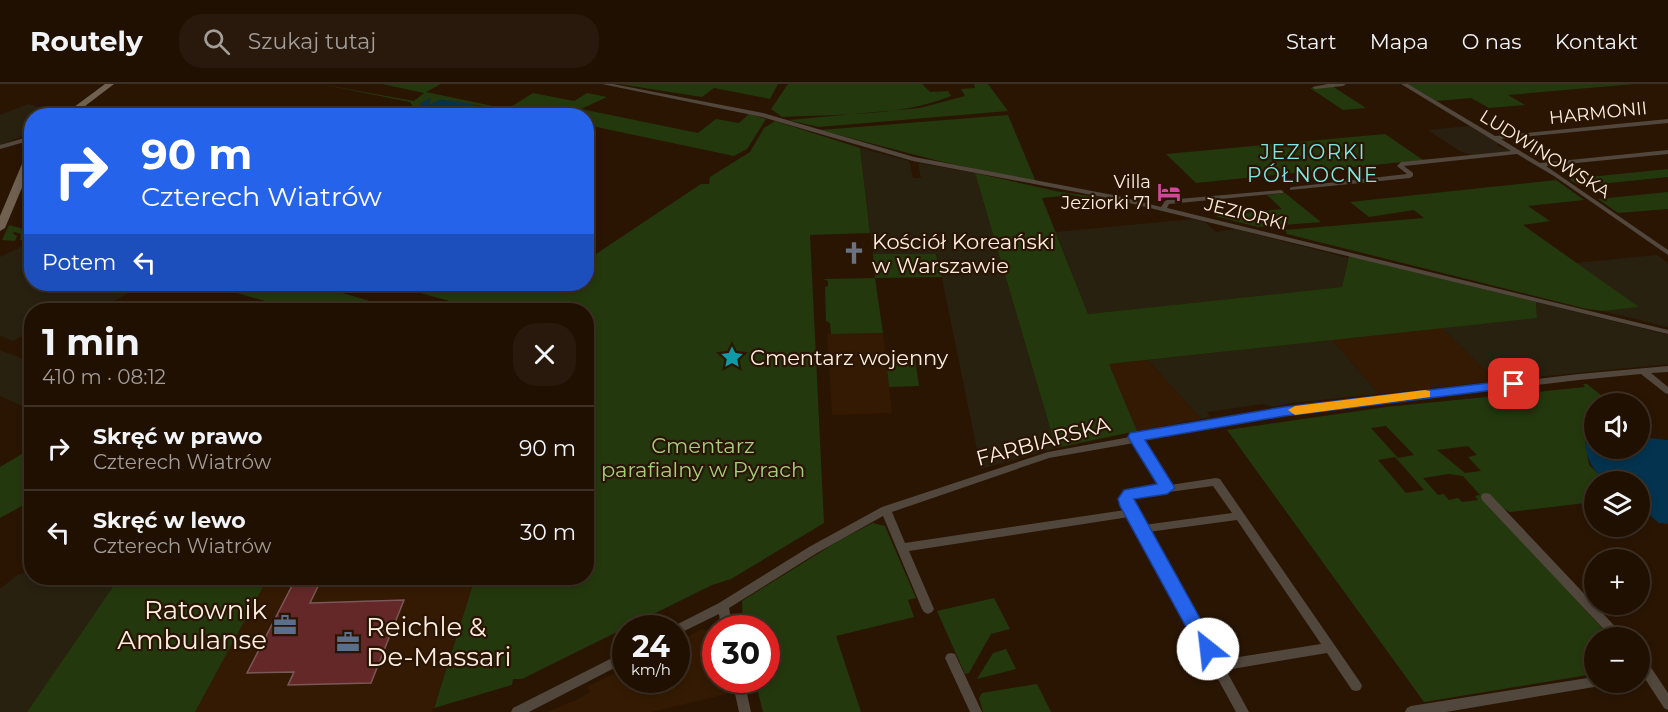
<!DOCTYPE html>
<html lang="pl">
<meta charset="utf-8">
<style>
body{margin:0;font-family:Montserrat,sans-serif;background:#28190c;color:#f1f3f6;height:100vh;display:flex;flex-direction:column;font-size:22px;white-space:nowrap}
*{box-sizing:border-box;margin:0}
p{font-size:20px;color:#a29d99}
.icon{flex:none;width:33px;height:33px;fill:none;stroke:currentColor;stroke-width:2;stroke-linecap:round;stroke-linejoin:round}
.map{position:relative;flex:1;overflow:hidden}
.drawer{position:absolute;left:24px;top:219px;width:570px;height:282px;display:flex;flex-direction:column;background:#201002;border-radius:24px;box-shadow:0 3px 9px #0003,0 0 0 2px #3d3024}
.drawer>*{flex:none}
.banner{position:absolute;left:24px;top:24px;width:570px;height:183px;border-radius:24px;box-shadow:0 3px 9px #0003,0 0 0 2px #3d3024;background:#2563eb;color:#fff;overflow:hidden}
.fabs{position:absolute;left:1584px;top:309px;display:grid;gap:12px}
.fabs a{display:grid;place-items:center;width:66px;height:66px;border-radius:50%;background:#201002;box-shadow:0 3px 9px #0003,0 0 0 2px #3d3024;font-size:30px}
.speed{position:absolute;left:612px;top:531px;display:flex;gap:12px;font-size:30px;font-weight:700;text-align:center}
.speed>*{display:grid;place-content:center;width:78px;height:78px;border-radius:50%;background:#201002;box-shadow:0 3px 9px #0003,0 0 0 2px #3d3024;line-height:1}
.speed small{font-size:15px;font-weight:400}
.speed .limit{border:9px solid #d22;background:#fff;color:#111}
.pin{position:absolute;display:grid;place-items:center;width:51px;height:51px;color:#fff;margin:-26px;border-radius:12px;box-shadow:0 3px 9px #0006}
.me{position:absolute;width:66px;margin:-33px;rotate:331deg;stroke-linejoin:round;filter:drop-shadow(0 0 4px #0008)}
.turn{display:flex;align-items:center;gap:21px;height:126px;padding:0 18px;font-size:27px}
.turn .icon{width:78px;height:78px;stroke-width:2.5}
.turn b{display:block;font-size:42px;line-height:51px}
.then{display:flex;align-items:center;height:57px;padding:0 18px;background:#0003;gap:12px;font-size:22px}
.round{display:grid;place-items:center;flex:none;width:63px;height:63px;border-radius:24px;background:#28190c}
.headline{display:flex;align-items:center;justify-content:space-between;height:102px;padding:0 18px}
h1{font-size:36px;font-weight:700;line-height:45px}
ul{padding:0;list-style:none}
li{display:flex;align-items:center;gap:18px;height:84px;padding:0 18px;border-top:2px solid #3d3024}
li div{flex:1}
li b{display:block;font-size:22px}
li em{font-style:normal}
header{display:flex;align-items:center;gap:36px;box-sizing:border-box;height:84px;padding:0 30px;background:#201002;border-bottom:2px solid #3d3024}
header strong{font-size:28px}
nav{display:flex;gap:33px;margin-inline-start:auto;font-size:21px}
.search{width:420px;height:54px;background:#28190c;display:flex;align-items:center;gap:15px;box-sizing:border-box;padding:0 21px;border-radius:24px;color:#a29d99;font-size:22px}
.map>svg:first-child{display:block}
.built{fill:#341a02}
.industrial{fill:#282110}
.education{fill:#2a2011}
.green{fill:#24380d;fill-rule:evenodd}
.water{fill:#03334f}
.building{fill:#652829;stroke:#7a5857;stroke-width:1.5}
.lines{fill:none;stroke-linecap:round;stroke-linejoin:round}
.street{fill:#51473d;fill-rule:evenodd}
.secondary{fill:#6f6050;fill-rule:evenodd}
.route{fill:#2563eb;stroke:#184099;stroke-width:1.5}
.slow{fill:#f59e0b}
.labels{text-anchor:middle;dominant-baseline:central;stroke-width:4.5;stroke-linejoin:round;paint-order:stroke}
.far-street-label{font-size:18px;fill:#feeee2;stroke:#2a1503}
.far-poi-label{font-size:18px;fill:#feeee2;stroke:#2a1503;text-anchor:end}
.far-quarter-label{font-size:20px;letter-spacing:1.5px;fill:#7ce8e6;stroke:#2a1503}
.poi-label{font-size:21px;fill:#feeee2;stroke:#2a1503;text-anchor:start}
.street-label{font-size:21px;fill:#feeee2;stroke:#2a1503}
.park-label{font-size:21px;fill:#a5ce7c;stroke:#2a1503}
.near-poi-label{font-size:26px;fill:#feeee2;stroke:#2a1503;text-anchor:end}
</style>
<header>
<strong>Routely</strong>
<div class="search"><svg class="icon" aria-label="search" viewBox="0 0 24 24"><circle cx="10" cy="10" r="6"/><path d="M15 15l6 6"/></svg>Szukaj tutaj</div>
<nav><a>Start</a><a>Mapa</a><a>O nas</a><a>Kontakt</a></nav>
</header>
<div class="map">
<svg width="1668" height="628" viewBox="0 0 1668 628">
<rect width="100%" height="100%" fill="#2a1503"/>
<!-- built -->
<path class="built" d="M1442 244 1496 297 1379 310 1332 256Z
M883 249 892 329 832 331 827 250Z
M1148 276 1201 335 1137 347 1109 280Z
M268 494H475L432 628H195Z
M702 545 714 549 715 555 712 558 715 571 716 596H724L727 610 651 628H547L576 616 590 608 587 603 625 584 626 596H676L677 558Z"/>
<!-- industrial -->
<path class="industrial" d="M28 20 64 30 32 32 31 48 0 62V31Z
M860 64 909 77 913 94H921L918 79 975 89 1056 364 981 385 937 170H873Z
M1193 135 1205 138 1216 148 1235 145 1348 174 1342 203 1088 230 1056 148Z
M31 158 32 200H144L102 224 83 218 68 226H32L31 247 13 257 0 252V173Z
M1657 171 1668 179V243L1603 227 1638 223 1576 179Z
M1536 218 1668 251V280L1496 297 1442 244 1537 234Z
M1332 256 1379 310 1291 319 1273 323 1263 320 1207 328 1210 333 1201 335 1148 276Z
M0 266 31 278V326L0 312Z
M31 487 32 494H119L27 628H0V505L17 491Z"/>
<!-- education -->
<path class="education" d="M1469 42 1499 59 1496 61 1500 63 1512 67 1471 71 1460 67 1428 46Z"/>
<!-- green -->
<path class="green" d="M320 0 414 17 424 9 382 0H441L426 8 507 25 533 9 574 17 587 9 607 13 581 25 698 49 716 35 739 39 749 30 766 35 747 65 734 72 587 41 586 32 521 31 482 22 440 16 431 23 427 22 431 14 421 19 420 24 452 30 460 26 482 31H418L410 18Z
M619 0H778L770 15 714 4 702 13Z
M788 0H922L930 8 948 7 951 12C899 33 837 30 782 33L771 25Z
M974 0H988L1008 27 819 43 788 36 920 24 965 12 961 5 975 4Z
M1408 0H1635L1508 11 1525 21 1489 24 1471 14 1437 17Z
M1332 2 1366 24 1343 26 1310 4Z
M1008 31 1036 98 939 77 820 46Z
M775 37 860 64 870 149 810 151 824 439 731 495 712 501 522 595H513L512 601 434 624 475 494H586V226H428L453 218 388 200H586L587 176 701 100H709L710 93 750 68 764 44Z
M1385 50 1423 76 1196 99 1166 70Z
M1668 85V93L1580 102 1569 95Z
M975 89 1060 108 1098 113 1097 116 1072 111 1042 114 1088 230 1342 203 1349 172 1536 218 1537 234 1109 280 1137 347 1056 364Z
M1556 96 1584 116 1528 122 1550 137 1523 141 1639 223 1603 227 1587 225 1287 150 1285 146 1424 134 1414 126 1369 133 1350 118Z
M1668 108V125L1618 129 1598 115Z
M1285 109 1321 138 1258 143 1215 132 1282 125 1267 111Z
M9 141 31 147V157L20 156 21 150 15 148 12 149 17 152 15 157 2 156Z
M873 170H936L942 193 875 194 883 249 831 250 830 239 826 237 825 203 828 202V197L823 195 875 194Z
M206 200H311L401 226H296Z
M915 274 919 302 889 303 886 275Z
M1583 300H1587L1611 319 1594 320V353L1585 356 1589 381 1606 397 1594 398V418L1510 428 1483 413 1610 553 1594 554V590L1424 618 1227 346 1386 323 1585 303ZM1386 342 1414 371 1398 374 1371 344ZM1468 362 1477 371 1468 373 1481 387 1465 389 1437 366ZM1395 373 1424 406 1406 409 1378 376ZM1449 390 1463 392 1480 411 1475 412 1478 416 1462 418 1458 414 1449 416 1444 410 1438 411 1423 394Z
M22 370 31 374V417L0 434V383Z
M873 439 885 442 916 514 908 516 914 533 836 552 861 628H763L755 596H766V544H743L742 517 840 456Z
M119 494H268L195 628H27Z
M994 514 1010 545 991 550 969 589 965 590 937 527Z
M1006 565 1016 585 977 595 993 569Z
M1037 600 1051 628H983L979 614 982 609Z"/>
<!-- water -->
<path class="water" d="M431 14 427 22 440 16 460 18 521 31H482L460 26 452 30 420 24 421 19Z
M1594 353V364H1640V353L1668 356V440L1659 439 1640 423V398L1606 397C1592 386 1586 374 1585 356Z"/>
<!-- building -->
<path class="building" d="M296 494H322L310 519 404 516 371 599 288 601 294 588 247 589Z"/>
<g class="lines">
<!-- street -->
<path class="street" d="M602 0H613L763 29 914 73 1113 111 1161 123 1165 117 1167 116 1281 106 1284 108 1283 109 1169 120 1167 124 1668 246V250L1113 115 913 77 762 33Z
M1328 0H1346L1343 2 1315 5 1312 3Z
M1401 0H1408L1495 52 1668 35V39L1501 55 1540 79 1668 66V70L1546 82 1668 166V171L1554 92 1517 70 1404 82 1413 89V92L1410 94 1290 106V104L1292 103 1407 90 1397 82 1401 78 1511 67Z
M32 52V56L0 65V61Z
M1668 282V288L1651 289 1668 303V310L1665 309 1641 290 1579 296 1284 331 1142 357 1170 401 1216 394 1220 395 1360 598 1362 602 1360 606 1356 607 1352 606 1327 569 1226 586 1249 628H1236L1129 433 909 467 934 525 932 528 928 530 924 528 922 525 883 432 817 469 729 524 733 544H721L719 530 676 551V544H671L672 543 719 519 809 463 882 423 1048 368 1130 353 1135 350 1139 351 1284 325 1579 290ZM1134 359 1161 402 1125 407 1121 415 1125 426 905 459 892 428 1049 374ZM1213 402 1232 429 1144 441 1133 422 1131 415 1132 413ZM1237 436 1321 560 1220 576 1148 448Z
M1486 409 1490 410 1626 554H1612L1482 416 1481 413 1482 410Z
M626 567V578L529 628H511L513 624Z
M951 569 955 570 982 628H970L945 574 947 570Z
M1640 572 1644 573 1668 609V626L1664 624 1640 587Z
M1594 593V598H1600L1598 602 1594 603 1446 628H1405L1407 624 1411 622Z
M732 596H744L751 628H739Z"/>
<!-- secondary -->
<path class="secondary" d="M105 0H114L72 32H62Z
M32 65V80L5 144 0 147V132L27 68Z"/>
</g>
<!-- route -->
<path class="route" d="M1514 296 1518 297V303L1284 332 1145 356 1175 404 1167 410 1134 415 1217 565 1214 570 1208 572 1201 570 1120 422 1118 415 1124 406 1157 400 1128 353 1130 349 1284 323Z"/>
<!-- slow -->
<path class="slow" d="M1425 306 1430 307V313L1295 331 1288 326 1295 322Z"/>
<!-- icons -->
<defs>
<g id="hotel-bare" transform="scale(1.8)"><path d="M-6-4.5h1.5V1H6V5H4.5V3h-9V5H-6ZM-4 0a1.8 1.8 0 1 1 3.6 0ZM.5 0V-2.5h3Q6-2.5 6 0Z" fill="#d1479c" stroke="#2a1503" stroke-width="2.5" paint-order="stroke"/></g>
<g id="church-bare" transform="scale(1.8)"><path d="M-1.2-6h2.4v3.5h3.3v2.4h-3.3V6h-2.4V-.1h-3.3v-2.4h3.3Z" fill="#6b7280" stroke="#2a1503" stroke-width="2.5" paint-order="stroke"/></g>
<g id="sight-bare" transform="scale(1.8)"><path d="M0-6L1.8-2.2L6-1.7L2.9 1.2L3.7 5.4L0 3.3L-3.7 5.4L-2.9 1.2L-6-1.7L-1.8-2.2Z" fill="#0f9aa8" stroke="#2a1503" stroke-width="2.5" paint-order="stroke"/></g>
<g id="office-bare" transform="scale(1.8)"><path d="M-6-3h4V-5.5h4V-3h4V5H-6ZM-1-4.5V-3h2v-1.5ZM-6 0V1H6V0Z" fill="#5c6f8a" stroke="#2a1503" stroke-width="2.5" paint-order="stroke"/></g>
</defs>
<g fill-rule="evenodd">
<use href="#hotel-bare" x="1169" y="108"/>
<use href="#church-bare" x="854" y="169"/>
<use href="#sight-bare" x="732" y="273"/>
<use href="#office-bare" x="285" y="541"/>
<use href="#office-bare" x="348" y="558"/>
</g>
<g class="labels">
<!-- far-street labels -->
<g class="far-street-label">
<text transform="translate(1598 29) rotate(-6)">HARMONII</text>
<text transform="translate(1545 70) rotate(32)">LUDWINOWSKA</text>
<text transform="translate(1246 130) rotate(14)">JEZIORKI</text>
</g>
<!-- far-poi labels -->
<g class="far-poi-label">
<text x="1151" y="98">Villa<tspan x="1151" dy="21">Jeziorki 71</tspan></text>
</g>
<!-- far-quarter labels -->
<g class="far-quarter-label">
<text x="1313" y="68">JEZIORKI<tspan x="1313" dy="23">PÓŁNOCNE</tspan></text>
</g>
<!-- poi labels -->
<g class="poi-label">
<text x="872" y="157">Kościół Koreański<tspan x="872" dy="24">w Warszawie</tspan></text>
<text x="750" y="273">Cmentarz wojenny</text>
</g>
<!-- street labels -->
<g class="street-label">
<text transform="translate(1043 357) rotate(-15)">FARBIARSKA</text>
</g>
<!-- park labels -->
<g class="park-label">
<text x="703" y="361">Cmentarz<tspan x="703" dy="24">parafialny w Pyrach</tspan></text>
</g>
<!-- near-poi labels -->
<g class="near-poi-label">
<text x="267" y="526">Ratownik<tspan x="267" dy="30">Ambulanse</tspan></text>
<text x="366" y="543" text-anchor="start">Reichle &amp;<tspan x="366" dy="30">De-Massari</tspan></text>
</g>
</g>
</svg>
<div class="fabs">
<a><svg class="icon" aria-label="sound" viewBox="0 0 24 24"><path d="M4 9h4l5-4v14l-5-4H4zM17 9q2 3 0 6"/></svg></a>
<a><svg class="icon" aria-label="layers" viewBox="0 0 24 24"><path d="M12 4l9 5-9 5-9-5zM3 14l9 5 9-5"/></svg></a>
<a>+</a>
<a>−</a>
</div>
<div class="speed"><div>24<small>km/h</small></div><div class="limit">30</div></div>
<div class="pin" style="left:1514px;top:300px;background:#d93025"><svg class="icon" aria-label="arrive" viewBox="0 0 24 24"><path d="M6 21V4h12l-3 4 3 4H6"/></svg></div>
<svg class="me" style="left:1208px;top:565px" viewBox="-20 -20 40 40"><circle r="19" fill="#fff"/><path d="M0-13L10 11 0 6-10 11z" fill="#2563eb"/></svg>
<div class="banner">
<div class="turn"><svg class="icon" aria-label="right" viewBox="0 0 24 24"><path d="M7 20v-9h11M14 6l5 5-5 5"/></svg><div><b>90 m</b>Czterech Wiatrów</div></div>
<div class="then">Potem<svg class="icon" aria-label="left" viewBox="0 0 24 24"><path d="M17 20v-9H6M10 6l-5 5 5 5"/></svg></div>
</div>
<section class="drawer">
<div class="headline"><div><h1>1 min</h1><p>410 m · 08:12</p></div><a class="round"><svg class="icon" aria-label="close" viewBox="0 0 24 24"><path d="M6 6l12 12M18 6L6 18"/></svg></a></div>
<ul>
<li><svg class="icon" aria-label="right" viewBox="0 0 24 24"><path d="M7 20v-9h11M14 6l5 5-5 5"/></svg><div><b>Skręć w prawo</b><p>Czterech Wiatrów</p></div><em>90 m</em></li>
<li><svg class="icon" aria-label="left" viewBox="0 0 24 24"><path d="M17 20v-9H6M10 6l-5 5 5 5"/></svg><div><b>Skręć w lewo</b><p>Czterech Wiatrów</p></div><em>30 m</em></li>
</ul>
</section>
</div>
